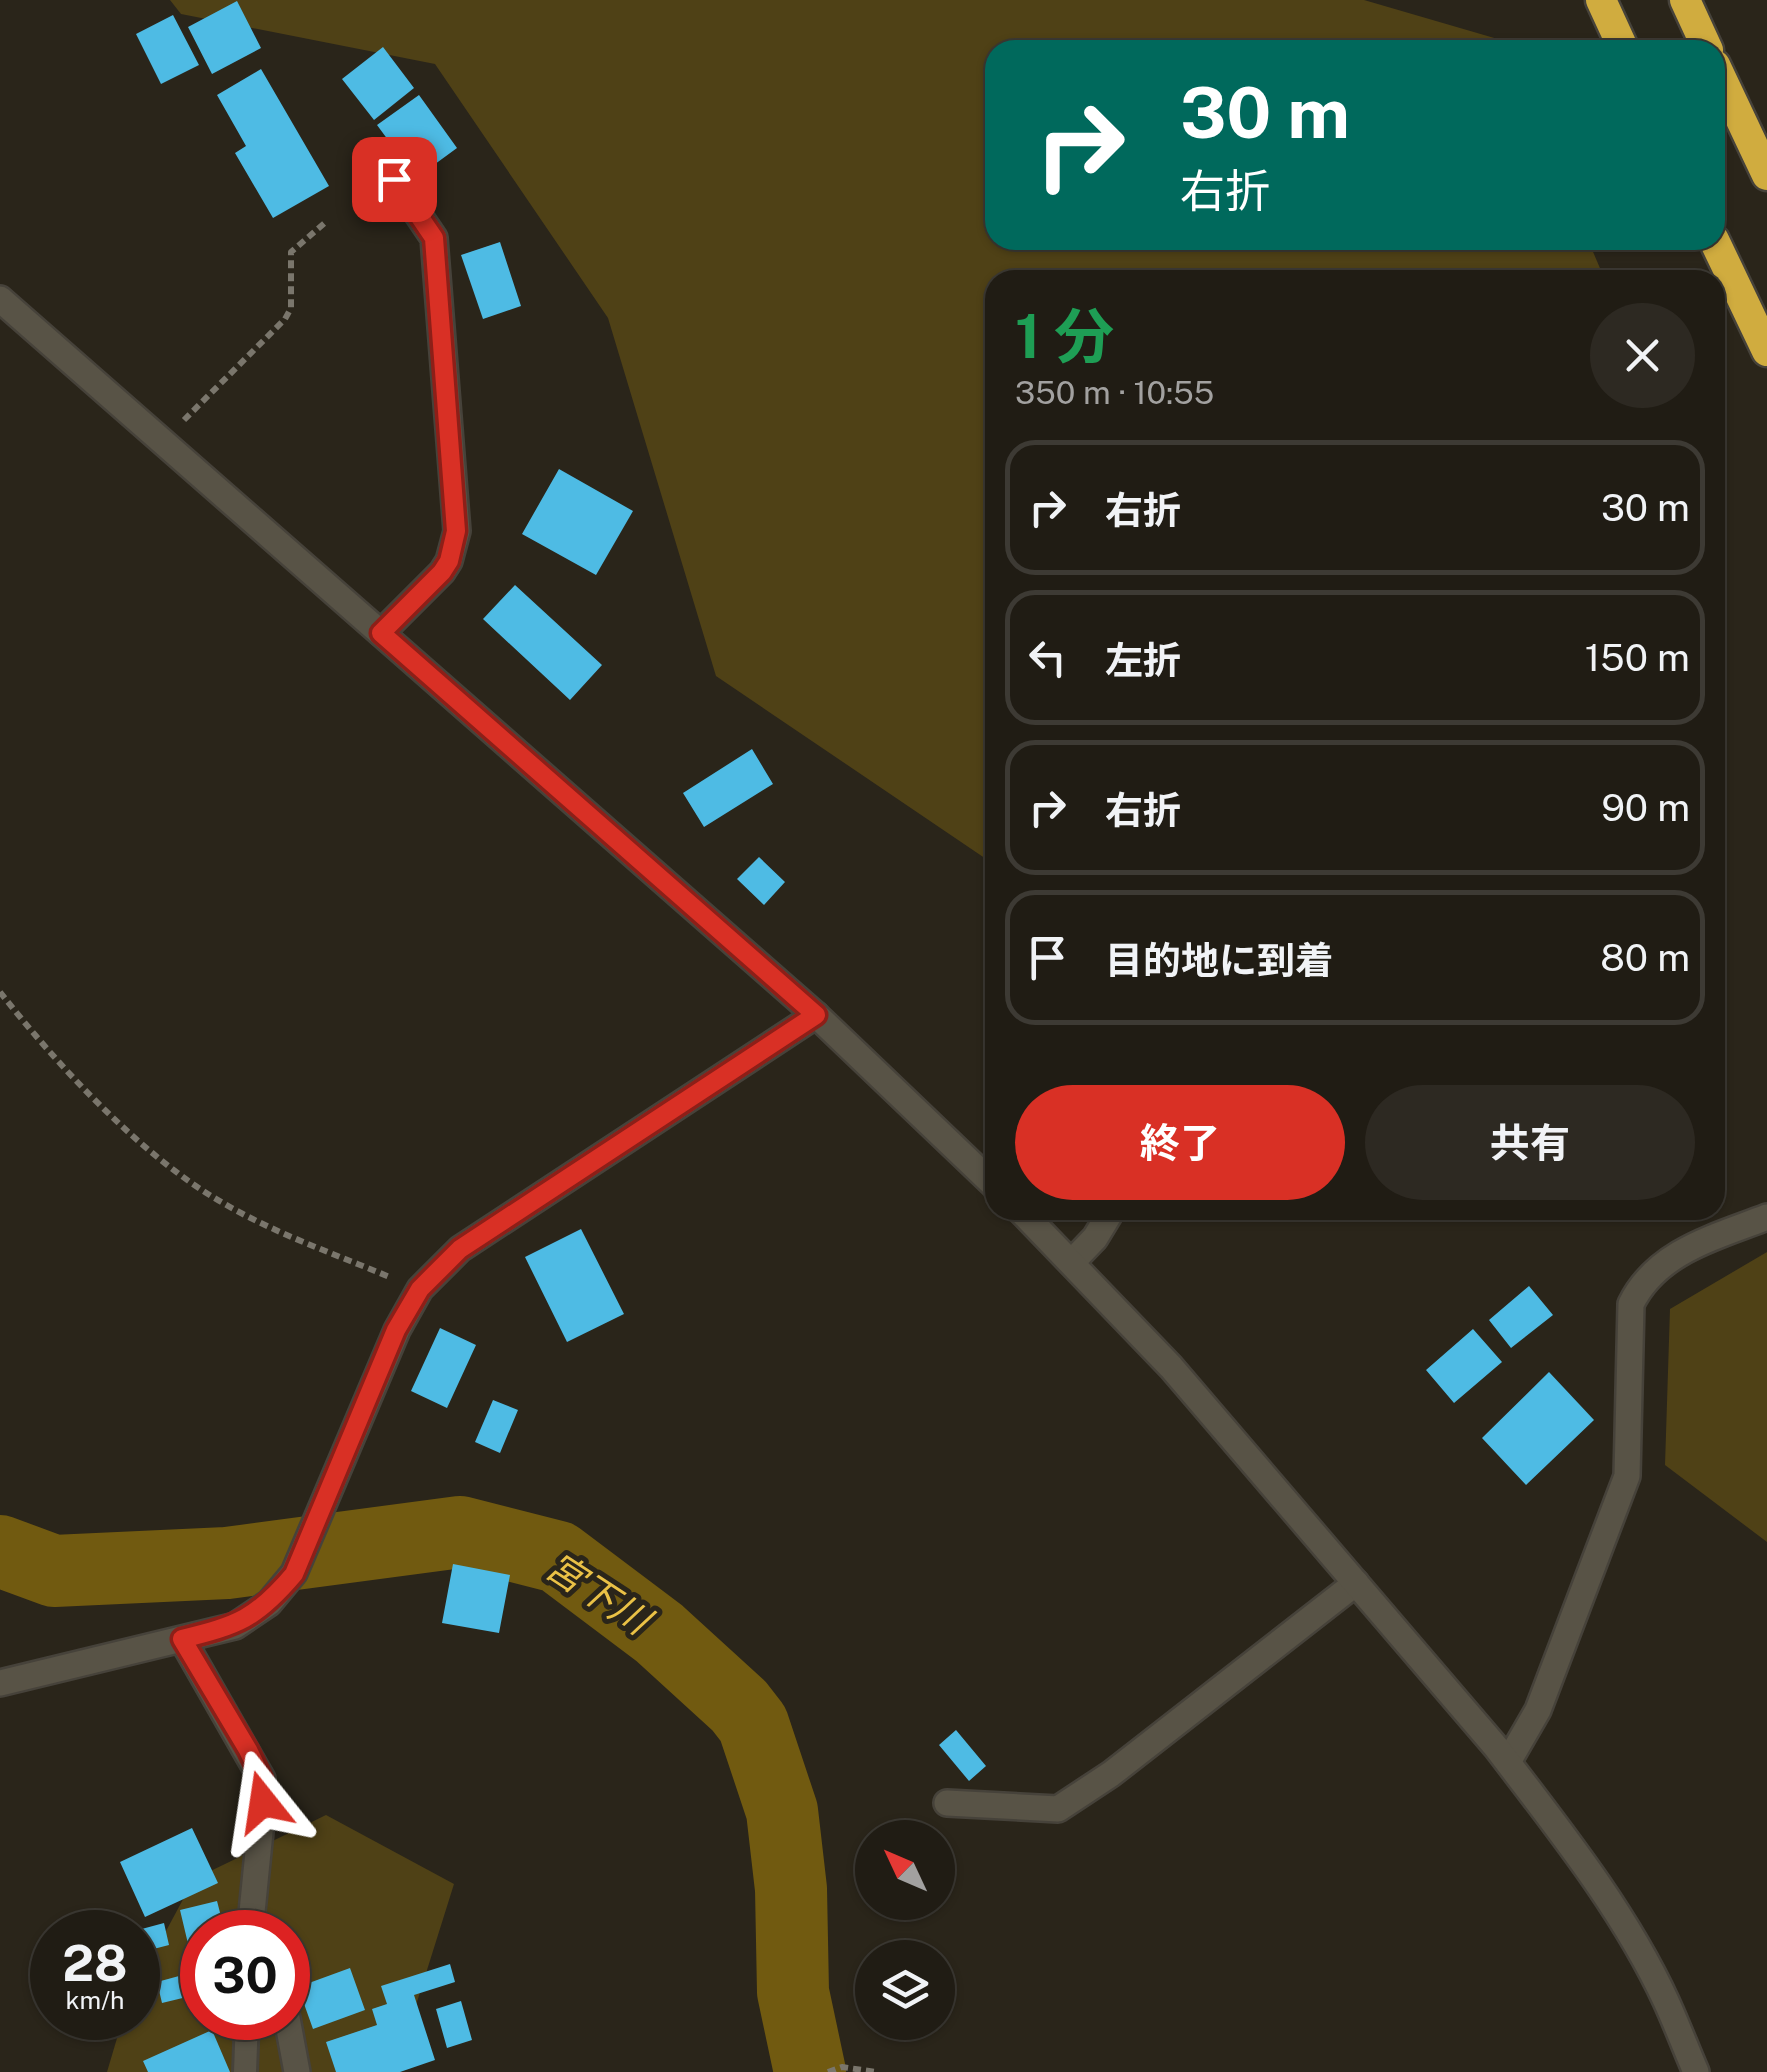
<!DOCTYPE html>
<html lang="ja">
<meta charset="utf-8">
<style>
body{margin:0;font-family:"Public Sans","Noto Sans JP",sans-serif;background:#2d2922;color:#f1f3f6;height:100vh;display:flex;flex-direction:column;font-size:38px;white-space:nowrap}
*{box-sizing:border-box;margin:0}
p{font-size:32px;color:#a2a1a0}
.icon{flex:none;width:55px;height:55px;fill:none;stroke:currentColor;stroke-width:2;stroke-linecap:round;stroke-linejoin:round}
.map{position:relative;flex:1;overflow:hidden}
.side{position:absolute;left:985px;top:270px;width:740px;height:950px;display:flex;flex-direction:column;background:#201c14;border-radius:30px;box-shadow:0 2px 8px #0004,0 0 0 2px #3d3a34}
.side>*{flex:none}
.banner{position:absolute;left:985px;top:40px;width:740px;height:210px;border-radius:30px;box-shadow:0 2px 8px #0004,0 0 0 2px #3d3a34;background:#00695c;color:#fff;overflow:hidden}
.needle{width:65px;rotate:314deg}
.fabs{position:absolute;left:855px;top:1820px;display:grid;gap:20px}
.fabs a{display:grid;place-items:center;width:100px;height:100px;border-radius:50%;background:#201c14;box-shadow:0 2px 8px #0004,0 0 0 2px #3d3a34;font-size:50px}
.speed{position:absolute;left:30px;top:1910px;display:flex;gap:20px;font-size:50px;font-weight:700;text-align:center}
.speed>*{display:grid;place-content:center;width:130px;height:130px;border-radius:50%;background:#201c14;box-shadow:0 2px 8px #0004,0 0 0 2px #3d3a34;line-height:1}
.speed small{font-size:25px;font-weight:400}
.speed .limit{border:15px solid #d22;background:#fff;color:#111}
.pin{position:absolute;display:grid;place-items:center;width:85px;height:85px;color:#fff;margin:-42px;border-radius:20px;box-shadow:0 5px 15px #0006}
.me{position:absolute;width:110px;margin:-55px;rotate:345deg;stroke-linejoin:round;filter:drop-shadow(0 0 8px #0008)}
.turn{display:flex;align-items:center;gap:35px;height:210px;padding:0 30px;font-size:45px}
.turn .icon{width:130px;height:130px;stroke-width:2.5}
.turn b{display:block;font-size:70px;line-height:85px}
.round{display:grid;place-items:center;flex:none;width:105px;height:105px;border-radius:52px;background:#2d2922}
.head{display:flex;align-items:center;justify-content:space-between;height:170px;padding:0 30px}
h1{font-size:60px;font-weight:700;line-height:75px;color:#1e9e55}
.action{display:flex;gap:20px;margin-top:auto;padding:20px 30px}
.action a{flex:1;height:115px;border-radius:60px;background:#d93025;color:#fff;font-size:40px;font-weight:700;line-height:115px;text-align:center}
.action a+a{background:#2d2922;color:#f1f3f6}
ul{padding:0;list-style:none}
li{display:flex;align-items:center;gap:30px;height:135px;margin:0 20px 15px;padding:0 10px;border:5px solid #3d3a34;border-radius:30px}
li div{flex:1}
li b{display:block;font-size:38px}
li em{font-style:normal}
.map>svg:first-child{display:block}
.green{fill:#4f4116;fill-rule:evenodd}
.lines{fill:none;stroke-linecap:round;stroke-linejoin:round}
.river{stroke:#715a10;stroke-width:72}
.building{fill:#4ebbe4}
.lane-casing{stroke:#46423a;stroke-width:28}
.street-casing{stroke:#46423a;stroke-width:30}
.secondary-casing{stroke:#46423a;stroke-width:30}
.highway-casing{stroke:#46423a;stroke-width:35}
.path{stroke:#7a766c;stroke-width:6;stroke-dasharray:8 5;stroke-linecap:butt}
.lane{stroke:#585346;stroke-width:22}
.street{stroke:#585346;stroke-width:25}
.secondary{stroke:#585346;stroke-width:25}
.highway{stroke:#d0ac3f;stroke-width:30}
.route-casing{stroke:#8d1f18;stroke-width:25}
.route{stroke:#d93025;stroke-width:18}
.labels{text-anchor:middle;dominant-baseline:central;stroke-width:10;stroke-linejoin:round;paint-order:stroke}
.water-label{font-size:38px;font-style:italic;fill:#eac146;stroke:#2a251a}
</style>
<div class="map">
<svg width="1767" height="2072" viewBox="0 0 1767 2072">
<rect width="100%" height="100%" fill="#2a251a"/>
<!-- green -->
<path class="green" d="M170 0H1364L1508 42 1511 50H995V240H1588L1605 280H995V865L716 676 608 318 435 64 181 14Z
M1767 1252V1542L1665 1465 1670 1309Z
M326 1815 454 1884 395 2072H107L123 2018H138V1983L194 1879ZM202 1932H288V2018H202Z"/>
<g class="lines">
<!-- river -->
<path class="river" d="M0 1551 54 1571 227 1563 460 1532 558 1557 659 1633 739 1706 753 1724 782 1811 791 1889 793 1992 810 2072"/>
</g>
<!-- building -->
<path class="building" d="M237 1 261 48 212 74 188 27Z
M173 15 199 65 161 84 136 34Z
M383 47 414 88 374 120 342 79Z
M261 69 329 186 273 218 235 153 246 146 217 95Z
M419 95 457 148 416 178 377 125Z
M500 242 521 306 483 319 461 255Z
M559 469 633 511 596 575 522 534Z
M515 585 602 665 570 700 483 619Z
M752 749 773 784 704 827 683 793Z
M759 857 785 882 764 905 737 879Z
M581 1229 624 1314 567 1342 525 1257Z
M1529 1286 1553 1315 1511 1348 1489 1320Z
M440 1328 476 1345 447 1408 411 1391Z
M1473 1329 1502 1362 1454 1403 1426 1370Z
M1549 1372 1594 1420 1526 1485 1482 1438Z
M493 1400 518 1410 500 1453 475 1442Z
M453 1564 510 1575 499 1633 442 1623Z
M956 1730 986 1766 969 1781 939 1745Z
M192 1828 218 1883 145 1917 120 1862Z
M217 1901 225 1932H202V1990H199L180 1910Z
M164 1923 169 1945 138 1953V1930Z
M450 1964 455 1982 414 1995 435 2060 400 2072H336L326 2042 377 2025 372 2009 387 2004 381 1986Z
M350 1968 365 2010 313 2029 298 1987Z
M190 1973 195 1995 162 2003 157 1982Z
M461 2001 472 2040 447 2048 436 2009Z
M212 2030 230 2072H148L143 2061Z"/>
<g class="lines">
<!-- lane casing -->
<g class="lane-casing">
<path id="lane" d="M245 2072 247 2018"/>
</g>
<!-- street casing -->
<g class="street-casing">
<path id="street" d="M381 633 442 572 449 561 457 531 434 238 394 179
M1072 1262 1095 1238 1112 1210
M182 1639 262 1779 263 1802 250 1932
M0 1683 235 1626 269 1603 294 1573 397 1330 420 1289 460 1249 816 1015
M1508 1762 1538 1710 1627 1476 1631 1304C1657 1251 1716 1237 1767 1217
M947 1803 1058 1809 1111 1774 1356 1583
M287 2018 297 2072"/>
</g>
<!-- secondary casing -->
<g class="secondary-casing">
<path id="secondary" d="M0 299 816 1015 995 1186
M1020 1210 1171 1367 1496 1747C1557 1827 1624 1910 1666 2001 1677 2025 1686 2049 1696 2072"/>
</g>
<!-- highway casing -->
<g class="highway-casing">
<path id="highway" d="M1601 0 1624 50
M1685 0 1708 50
M1715 65 1767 175
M1714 240 1767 351"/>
</g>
<!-- path -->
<path class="path" d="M184 420 285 319 291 308V252L327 221
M0 992C57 1065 142 1157 223 1203 276 1234 335 1254 392 1278
M828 2072 842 2067 876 2072"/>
<!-- lane -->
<use href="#lane" class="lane"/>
<!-- street -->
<use href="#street" class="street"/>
<!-- secondary -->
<use href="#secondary" class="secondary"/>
<!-- highway -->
<use href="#highway" class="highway"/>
</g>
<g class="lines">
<!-- route casing -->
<g class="route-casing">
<path id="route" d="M263 1802 262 1779 248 1750 182 1639C238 1625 256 1619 294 1574L396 1330 420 1289 460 1249 816 1015 381 633 442 572 449 561 456 531 434 238 394 179"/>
</g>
<!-- route -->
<use href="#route" class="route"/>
</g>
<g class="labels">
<!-- water labels -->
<g class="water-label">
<text transform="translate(598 1593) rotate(33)">宮下川</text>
</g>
</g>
</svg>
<div class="fabs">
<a><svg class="needle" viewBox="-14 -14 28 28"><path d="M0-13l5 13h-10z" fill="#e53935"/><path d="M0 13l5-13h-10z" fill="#a2a1a0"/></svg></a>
<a><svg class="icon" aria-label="layers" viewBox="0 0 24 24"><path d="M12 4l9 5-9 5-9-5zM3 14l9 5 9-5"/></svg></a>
</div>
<div class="speed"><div>28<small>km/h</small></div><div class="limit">30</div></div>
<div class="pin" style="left:394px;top:179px;background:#d93025"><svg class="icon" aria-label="arrive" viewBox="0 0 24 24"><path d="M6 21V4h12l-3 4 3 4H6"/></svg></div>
<svg class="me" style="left:263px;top:1802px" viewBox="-20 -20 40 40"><path d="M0-17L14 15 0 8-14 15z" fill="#d93025" stroke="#fff" stroke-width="4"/></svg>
<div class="banner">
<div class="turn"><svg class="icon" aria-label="right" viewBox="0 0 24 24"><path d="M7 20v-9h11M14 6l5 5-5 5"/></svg><div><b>30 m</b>右折</div></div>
</div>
<section class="side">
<div class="head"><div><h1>1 分</h1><p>350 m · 10:55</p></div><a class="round"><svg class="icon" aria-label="close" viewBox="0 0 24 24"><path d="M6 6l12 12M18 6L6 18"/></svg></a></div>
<ul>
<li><svg class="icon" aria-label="right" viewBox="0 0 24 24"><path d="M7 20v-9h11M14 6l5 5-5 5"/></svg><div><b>右折</b></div><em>30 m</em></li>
<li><svg class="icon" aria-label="left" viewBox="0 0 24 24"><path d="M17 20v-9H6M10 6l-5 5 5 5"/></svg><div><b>左折</b></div><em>150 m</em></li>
<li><svg class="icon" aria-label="right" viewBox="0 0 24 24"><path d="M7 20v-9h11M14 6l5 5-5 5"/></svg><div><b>右折</b></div><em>90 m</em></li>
<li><svg class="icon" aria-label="arrive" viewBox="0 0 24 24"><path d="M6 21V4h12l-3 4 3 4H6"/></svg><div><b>目的地に到着</b></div><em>80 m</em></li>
</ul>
<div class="action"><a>終了</a><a>共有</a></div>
</section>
</div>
